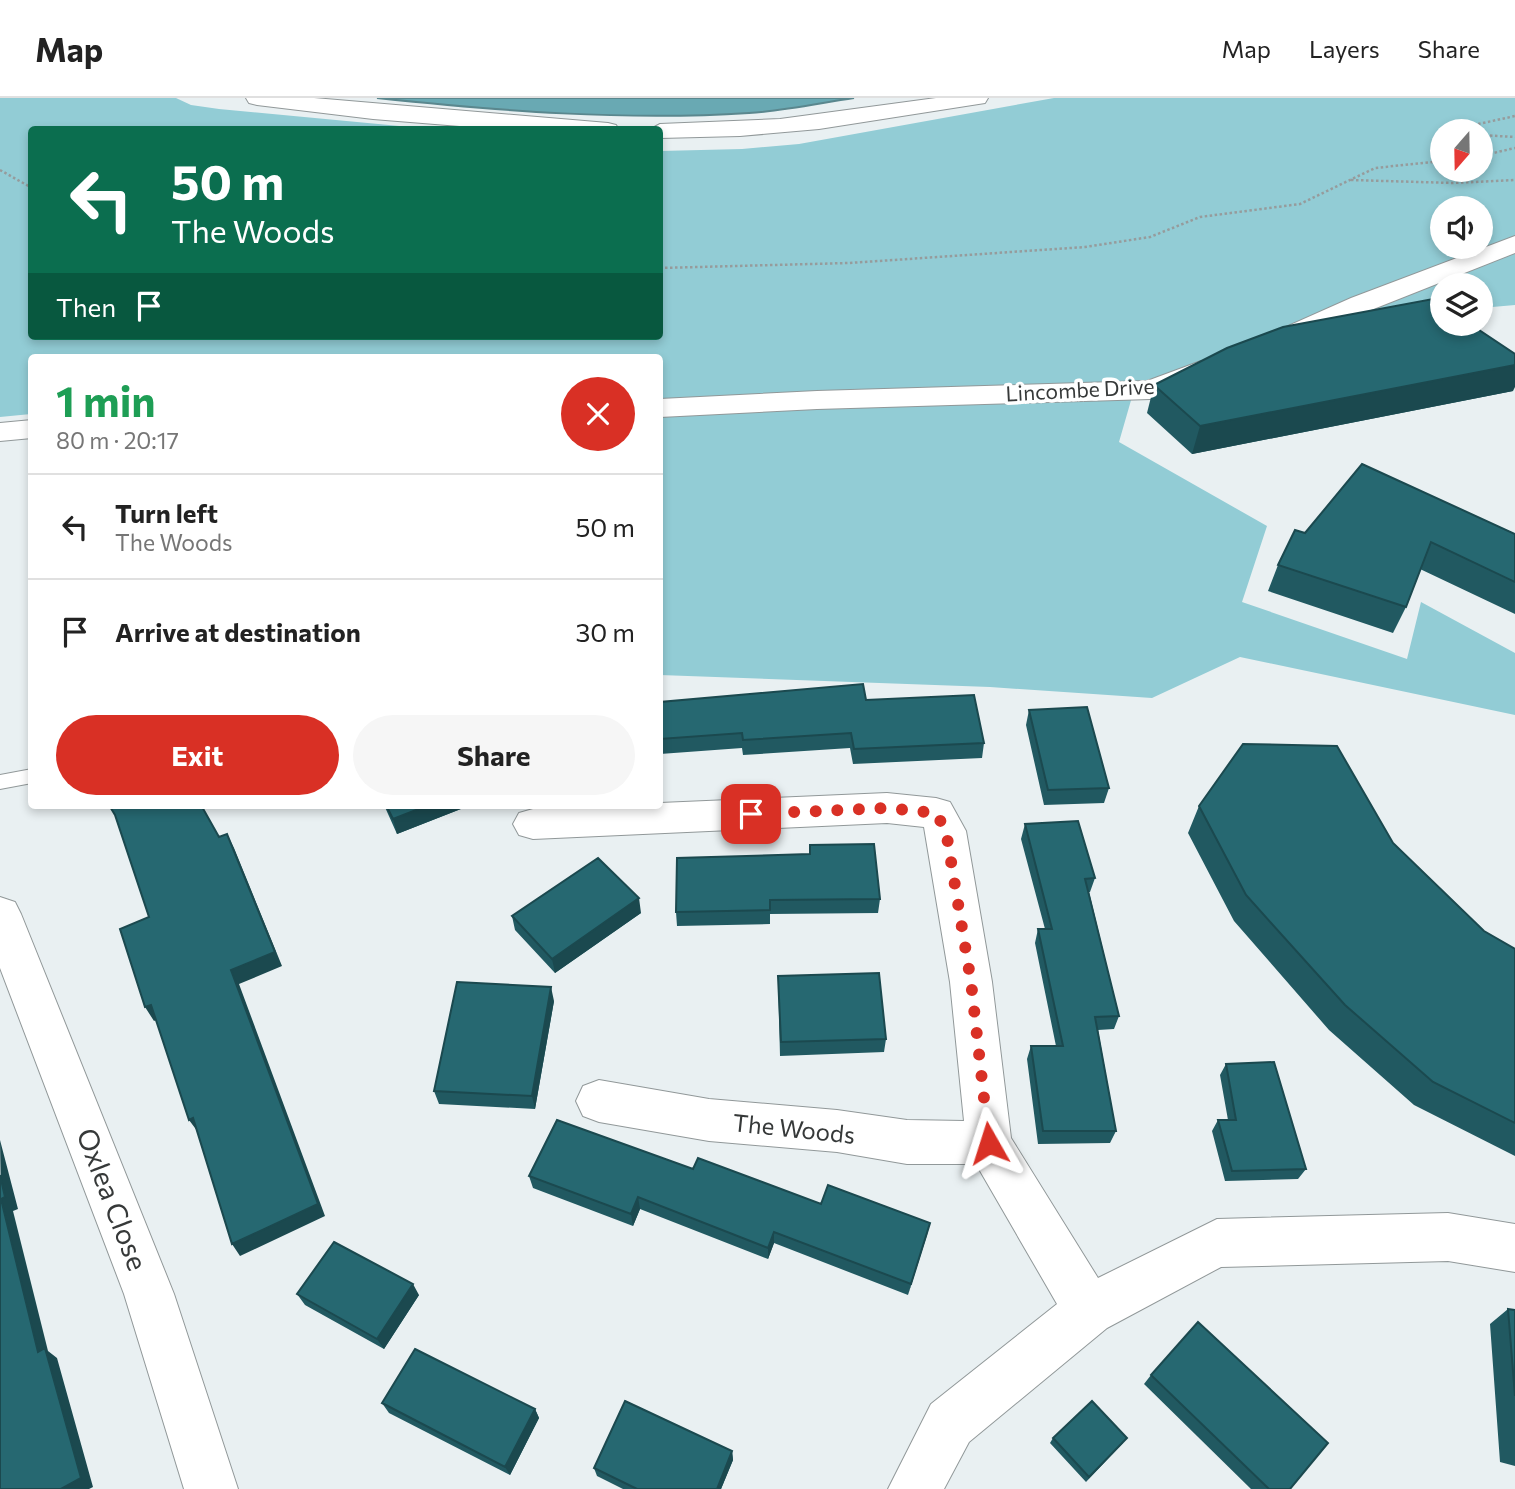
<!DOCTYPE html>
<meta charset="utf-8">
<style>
body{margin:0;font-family:Commissioner,sans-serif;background:#f6f6f6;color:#222;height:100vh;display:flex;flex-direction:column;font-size:26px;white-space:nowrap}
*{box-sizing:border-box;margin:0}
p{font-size:23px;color:#767676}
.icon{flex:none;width:38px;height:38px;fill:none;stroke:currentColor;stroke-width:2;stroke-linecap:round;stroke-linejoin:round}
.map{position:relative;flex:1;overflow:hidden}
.panel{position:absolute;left:28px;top:256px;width:635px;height:455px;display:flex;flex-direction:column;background:#fff;border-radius:7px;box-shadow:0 4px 10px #0003}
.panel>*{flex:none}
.hud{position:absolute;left:28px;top:28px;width:635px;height:214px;border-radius:7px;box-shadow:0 4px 10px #0003;background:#0b6e4f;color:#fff;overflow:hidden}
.needle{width:46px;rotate:200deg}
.buttons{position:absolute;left:1430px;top:21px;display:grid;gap:14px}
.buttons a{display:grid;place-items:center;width:63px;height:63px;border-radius:50%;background:#fff;box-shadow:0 4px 10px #0003;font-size:35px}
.pin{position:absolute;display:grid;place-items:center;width:60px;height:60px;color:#fff;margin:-30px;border-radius:14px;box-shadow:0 4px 10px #0006}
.me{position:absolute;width:77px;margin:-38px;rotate:354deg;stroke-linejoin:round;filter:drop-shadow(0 0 5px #0008)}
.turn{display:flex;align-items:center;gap:24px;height:147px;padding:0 28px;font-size:32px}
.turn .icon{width:91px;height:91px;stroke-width:2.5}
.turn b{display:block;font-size:49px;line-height:60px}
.then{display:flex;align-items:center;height:66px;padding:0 28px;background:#0003;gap:14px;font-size:26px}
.round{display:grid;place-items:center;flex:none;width:74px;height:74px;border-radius:37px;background:#f6f6f6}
.head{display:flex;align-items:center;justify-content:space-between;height:119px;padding:0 28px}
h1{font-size:42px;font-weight:700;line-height:52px;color:#1e9e55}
.action{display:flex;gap:14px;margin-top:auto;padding:14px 28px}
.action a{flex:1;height:80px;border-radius:42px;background:#d93025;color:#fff;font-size:28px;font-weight:700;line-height:80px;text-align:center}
.action a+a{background:#f6f6f6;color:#222}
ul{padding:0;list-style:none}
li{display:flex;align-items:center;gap:21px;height:105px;padding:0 28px;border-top:2px solid #e0e0e0}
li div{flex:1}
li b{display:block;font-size:26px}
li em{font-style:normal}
header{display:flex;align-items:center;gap:42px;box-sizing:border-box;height:98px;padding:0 35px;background:#fff;border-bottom:2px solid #e0e0e0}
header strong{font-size:33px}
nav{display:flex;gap:38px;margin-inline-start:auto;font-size:24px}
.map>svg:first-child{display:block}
.green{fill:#92ccd5;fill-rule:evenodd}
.water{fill:#69a9b3;stroke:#5a878e;stroke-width:2}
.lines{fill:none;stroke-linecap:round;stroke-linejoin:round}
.service-casing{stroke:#919899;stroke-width:2}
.minor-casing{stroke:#919899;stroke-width:2}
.tertiary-casing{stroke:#919899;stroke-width:2}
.path{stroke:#969b9c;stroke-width:2.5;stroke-dasharray:2.5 2.5;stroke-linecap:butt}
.service{fill:#fff;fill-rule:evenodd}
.minor{fill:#fff;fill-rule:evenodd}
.tertiary{fill:#fff;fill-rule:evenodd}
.wall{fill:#215961}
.shaded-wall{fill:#1b494f}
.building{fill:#266871;stroke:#1b494f;stroke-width:2}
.route{stroke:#d93025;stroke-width:12;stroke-dasharray:0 21.6}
.labels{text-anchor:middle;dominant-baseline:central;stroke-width:7;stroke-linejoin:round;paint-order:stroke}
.far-street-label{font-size:21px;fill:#363939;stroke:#fff}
.street-label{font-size:24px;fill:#363939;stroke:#fff}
.near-street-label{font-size:28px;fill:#363939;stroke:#fff}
</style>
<header>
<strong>Map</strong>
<nav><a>Map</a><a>Layers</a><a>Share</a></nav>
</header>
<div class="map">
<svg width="1515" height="1391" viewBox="0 0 1515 1391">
<rect width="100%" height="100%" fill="#e9f0f2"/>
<!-- green -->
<path class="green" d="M0 0H176L191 7 219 11 431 31 32 32V238H660V53L742 51 799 46 1054 0H1515V207L1481 210 1480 187H1442V216L1315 234 1136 285 1119 344 1267 428 1242 504 1407 561 1421 504 1515 555V617L1240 559 1152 600 990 589 660 577V259H32L31 316 0 319ZM1442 33H1480V72H1442ZM1442 110H1480V149H1442Z"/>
<!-- water -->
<path class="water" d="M377 0H854C820 5 784 13 749 15 625 23 500 13 377 0Z"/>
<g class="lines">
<!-- service casing -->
<g class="service-casing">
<path id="service" d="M32 671V685L0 691V677Z"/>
</g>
<!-- minor casing -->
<g class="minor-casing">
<path id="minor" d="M887 695 936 700 950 704 966 733 992 884 1011 1040 1098 1180 1217 1121 1448 1115 1515 1126V1174L1448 1163 1221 1169 1107 1230 969 1344 944 1391H888L931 1306 1057 1206 976 1066H907L837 1054 709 1043 599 1024 583 1018 576 1003 583 988 599 982 709 1001 837 1012 907 1022 964 1023 950 884 924 729 887 725 533 741 519 737 513 726 519 715 533 711 660 707V705Z
M0 799 15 804 21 816 174 1196 238 1391H184L124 1196 0 870Z"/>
</g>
<!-- tertiary casing -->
<g class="tertiary-casing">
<path id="tertiary" d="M246 0H314L608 25 616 27 619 32H509L373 21 257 7 249 5Z
M936 0H988L985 5 819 31 740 38 660 40V32H649L660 26 780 21Z
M1515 138V155L1371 212 1290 248 1280 251 1270 248 1266 242 1270 236 1351 200Z
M1201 263 1211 266 1216 272 1211 278 1151 301 817 311 660 319V301L817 293 1147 283Z
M32 322V340L0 343V325Z"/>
</g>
<!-- path -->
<path class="path" d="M1453 33 1451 32 1515 18
M1480 37 1515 39
M1480 58 1515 50
M0 72 32 90
M1351 82 1453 85 1515 82
M660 170 849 165 1085 149 1150 139 1200 119 1300 106 1375 70 1442 63"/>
<!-- service -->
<use href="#service" class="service"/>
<!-- minor -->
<use href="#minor" class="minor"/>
<!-- tertiary -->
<use href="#tertiary" class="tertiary"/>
</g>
<!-- wall -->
<path class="wall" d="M1154 287 1513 293 1192 356 1147 315Z
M1305 435 1515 436V516L1420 471 1406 509 1393 535 1268 493 1278 467Z
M866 602 984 645 982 660 853 666 850 650 743 657 742 650 660 656V604Z
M1029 612 1109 690 1104 705 1044 707 1026 627Z
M384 707H471L397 736Z
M1199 708 1393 745 1484 833 1515 851V1058L1414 1007 1329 932 1234 823 1188 735Z
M1025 726 1095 780 1090 794H1089L1119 918 1114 931 1098 932 1116 1033 1110 1045 1038 1046 1027 961 1031 948H1056L1035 845 1038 831H1045L1021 741Z
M810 747 880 801 878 815 770 816V826L677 828 676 814 809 756Z
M641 815 555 875 515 832 512 818Z
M778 878 886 941 884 954 780 958Z
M554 903 535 1011 439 1006 434 993Z
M1226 966 1306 1071 1298 1081 1225 1083 1212 1033 1218 1022H1228L1220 977Z
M529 1078 821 1106 930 1125 908 1197 774 1145 768 1161 640 1111 633 1128 533 1090Z
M297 1196 419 1197 384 1251 305 1207Z
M1508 1211 1515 1212V1368L1500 1364 1490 1226Z
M1151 1277 1290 1391H1251L1144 1286Z
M382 1305 535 1311 539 1320 510 1377 389 1315Z
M1053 1340 1123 1345 1086 1384 1050 1345Z
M732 1353 733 1362 721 1391H623L597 1378 594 1370Z"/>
<!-- shaded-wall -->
<path class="shaded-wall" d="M1515 267V289L1513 293 1192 356 1200 328Z
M429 707H471L397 736 393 721Z
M227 736 234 750 282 868 239 886 325 1118 240 1158 232 1146 231 872Z
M639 800 641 815 555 875 552 861Z
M551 889 554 903 535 1011 532 998Z
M151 907 160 920 154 923 145 909Z
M193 1020 198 1034 189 1022Z
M0 1042 18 1111 13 1113 48 1253 57 1260 93 1389 89 1391H61L38 1254 1 1101Z
M638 1099 640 1111 633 1128 631 1116Z
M930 1125 927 1137 908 1197 911 1186Z
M774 1134V1145L768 1161V1150Z
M413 1186 419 1197 384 1251 377 1241Z
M535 1311 539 1320 510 1377 505 1369Z
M732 1353 733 1362 721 1391H717Z"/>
<!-- building -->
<path class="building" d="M1433 201 1442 207V226H1470L1515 256V267L1200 328 1154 287 1227 250 1283 229Z
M1362 366 1515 436V484L1431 444 1406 509 1278 467 1295 432 1305 435Z
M863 586 866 602 974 597 984 645 854 651 851 635 743 642 742 635 660 641V604Z
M1087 609 1109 690 1048 692 1029 612Z
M1243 646 1337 648 1393 745 1484 833 1515 851V1025L1433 984 1345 907 1246 797 1199 708Z
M109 707H201L219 739 227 736 275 854 231 872 318 1106 232 1146 193 1020 189 1022 151 907 145 909 120 831 149 819 115 717Z
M386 707H429L393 721Z
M1078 723 1095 780 1085 781 1119 918 1095 919 1116 1033H1043L1031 948H1063L1038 831H1052L1025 726Z
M874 746 880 801 770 802V812L676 814 677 760 810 756V747Z
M598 760 639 800 552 861 512 818Z
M879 875 886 941 781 944 778 878Z
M457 884 551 889 532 998 434 993Z
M1274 964 1306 1071 1232 1073 1218 1022H1236L1226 966Z
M557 1022 693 1071 698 1060 821 1106 828 1087 930 1125 911 1186 774 1134 768 1150 638 1099 631 1116 529 1078Z
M0 1077 5 1099 1 1101 38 1254 45 1250 81 1380 61 1391H0Z
M334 1144 413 1186 377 1241 297 1196Z
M1508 1211 1515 1212V1298Z
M1198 1224 1328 1345 1290 1391H1269L1151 1277Z
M415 1251 535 1311 505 1369 382 1305Z
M625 1303 732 1353 717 1391H637L594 1370Z
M1092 1303 1127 1340 1089 1379 1053 1340Z"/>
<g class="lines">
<!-- route -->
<path class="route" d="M751 716 887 710 936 715 946 733 971 884 989 1045"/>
</g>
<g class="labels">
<!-- far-street labels -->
<g class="far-street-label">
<text transform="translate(1080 291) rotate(-3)">Lincombe Drive</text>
</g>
<!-- street labels -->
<g class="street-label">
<text transform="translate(794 1030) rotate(6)">The Woods</text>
</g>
<!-- near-street labels -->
<g class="near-street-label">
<text transform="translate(113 1101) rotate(69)">Oxlea Close</text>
</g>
</g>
</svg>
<div class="buttons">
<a><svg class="needle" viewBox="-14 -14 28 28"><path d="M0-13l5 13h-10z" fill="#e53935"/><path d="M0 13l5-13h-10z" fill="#767676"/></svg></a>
<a><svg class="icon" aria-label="sound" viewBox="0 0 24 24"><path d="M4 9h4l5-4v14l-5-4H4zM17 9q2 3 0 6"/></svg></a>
<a><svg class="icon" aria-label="layers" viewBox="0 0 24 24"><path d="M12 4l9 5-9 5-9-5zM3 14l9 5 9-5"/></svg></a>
</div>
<div class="pin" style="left:751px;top:716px;background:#d93025"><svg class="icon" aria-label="arrive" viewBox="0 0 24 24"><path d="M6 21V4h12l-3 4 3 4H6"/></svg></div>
<svg class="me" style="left:989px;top:1045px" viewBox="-20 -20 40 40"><path d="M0-17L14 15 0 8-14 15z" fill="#d93025" stroke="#fff" stroke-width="4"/></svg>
<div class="hud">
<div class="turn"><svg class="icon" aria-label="left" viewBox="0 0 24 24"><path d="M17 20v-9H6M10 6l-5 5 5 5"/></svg><div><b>50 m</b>The Woods</div></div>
<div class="then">Then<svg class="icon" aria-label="arrive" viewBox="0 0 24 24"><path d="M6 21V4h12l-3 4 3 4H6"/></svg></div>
</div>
<section class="panel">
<div class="head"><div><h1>1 min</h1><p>80 m · 20:17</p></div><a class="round" style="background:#d93025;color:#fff"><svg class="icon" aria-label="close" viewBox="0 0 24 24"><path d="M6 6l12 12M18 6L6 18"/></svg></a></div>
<ul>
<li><svg class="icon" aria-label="left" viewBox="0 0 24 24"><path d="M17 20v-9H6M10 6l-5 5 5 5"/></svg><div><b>Turn left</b><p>The Woods</p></div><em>50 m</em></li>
<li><svg class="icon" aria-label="arrive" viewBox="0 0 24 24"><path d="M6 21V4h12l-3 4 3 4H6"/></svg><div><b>Arrive at destination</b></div><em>30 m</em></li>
</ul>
<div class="action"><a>Exit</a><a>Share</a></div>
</section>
</div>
